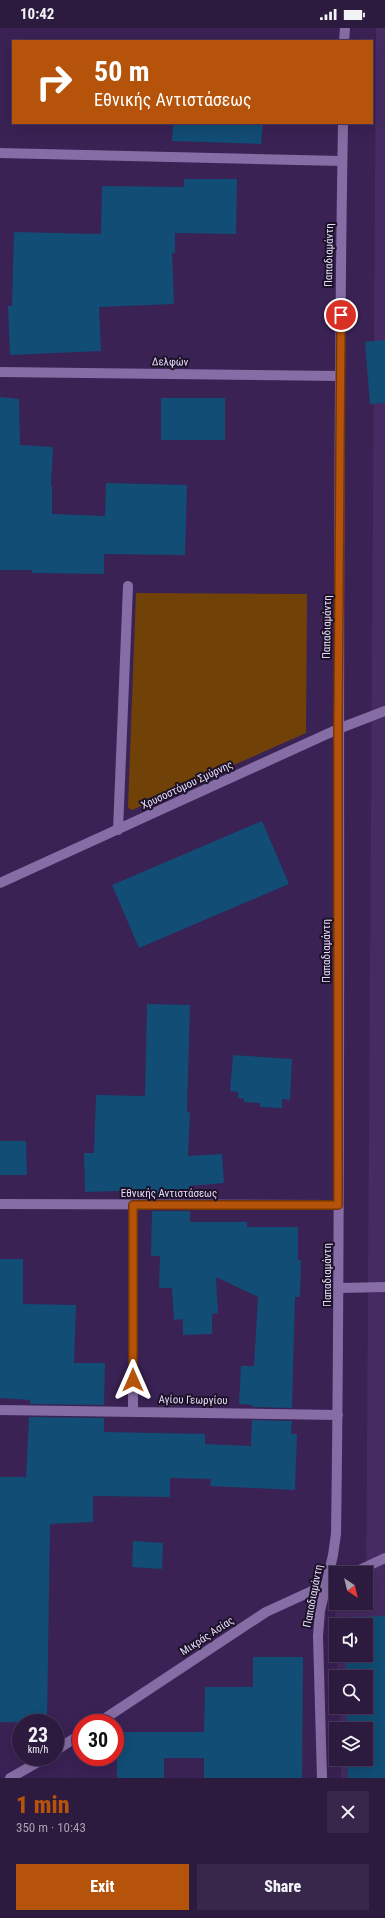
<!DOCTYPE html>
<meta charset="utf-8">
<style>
body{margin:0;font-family:"Roboto Condensed",sans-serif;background:#38274a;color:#f1f3f6;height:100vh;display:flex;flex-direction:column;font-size:15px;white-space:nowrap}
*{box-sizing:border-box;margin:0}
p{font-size:13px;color:#a6a1b0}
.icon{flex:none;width:22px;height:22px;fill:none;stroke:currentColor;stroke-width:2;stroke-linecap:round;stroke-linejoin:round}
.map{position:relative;height:1750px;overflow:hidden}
.side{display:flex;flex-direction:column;background:#2c1a3f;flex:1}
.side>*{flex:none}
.banner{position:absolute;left:12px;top:12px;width:361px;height:84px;border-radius:0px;box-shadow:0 4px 16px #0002,0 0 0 1px #483859;background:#b45309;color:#fff;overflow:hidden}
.needle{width:26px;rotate:145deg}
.fabs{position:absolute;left:329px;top:1538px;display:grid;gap:8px}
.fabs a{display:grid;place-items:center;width:44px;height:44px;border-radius:0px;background:#2c1a3f;box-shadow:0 4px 16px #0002,0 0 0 1px #483859;font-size:20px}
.speed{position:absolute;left:12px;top:1686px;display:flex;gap:8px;font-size:20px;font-weight:700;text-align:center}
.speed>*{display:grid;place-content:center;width:52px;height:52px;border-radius:50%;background:#2c1a3f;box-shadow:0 4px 16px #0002,0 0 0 1px #483859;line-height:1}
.speed small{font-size:10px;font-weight:400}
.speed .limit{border:6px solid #d22;background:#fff;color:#111}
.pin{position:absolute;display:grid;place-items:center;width:34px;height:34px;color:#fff;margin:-17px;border:2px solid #fff;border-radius:50%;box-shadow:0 1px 4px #0007}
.me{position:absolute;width:44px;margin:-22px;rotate:0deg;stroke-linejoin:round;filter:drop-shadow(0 0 3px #0008)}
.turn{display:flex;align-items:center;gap:14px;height:84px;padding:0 16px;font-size:18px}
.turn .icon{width:52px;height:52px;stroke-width:2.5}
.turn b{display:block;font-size:28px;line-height:34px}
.round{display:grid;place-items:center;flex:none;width:42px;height:42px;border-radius:0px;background:#38274a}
.headline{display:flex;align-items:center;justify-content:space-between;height:68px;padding:0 16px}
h1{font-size:24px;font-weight:800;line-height:30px;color:#b45309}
.button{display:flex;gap:8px;margin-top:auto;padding:8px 16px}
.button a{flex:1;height:46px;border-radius:0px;background:#b45309;color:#fff;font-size:16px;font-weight:800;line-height:46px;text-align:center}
.button a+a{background:#38274a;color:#f1f3f6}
.status{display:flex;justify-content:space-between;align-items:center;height:28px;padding:0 20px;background:#2c1a3f;direction:ltr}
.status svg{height:11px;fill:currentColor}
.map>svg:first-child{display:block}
.built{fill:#452b62}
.green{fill:#714208}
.building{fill:#114d75}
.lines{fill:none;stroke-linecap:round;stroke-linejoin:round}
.minor{stroke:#866da5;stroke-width:10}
.route-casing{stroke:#753606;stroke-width:10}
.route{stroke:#b45309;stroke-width:7}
.labels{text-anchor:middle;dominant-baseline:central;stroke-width:4;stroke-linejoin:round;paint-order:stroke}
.street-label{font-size:11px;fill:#e6daf9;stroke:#1c1228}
</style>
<div class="status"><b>10:42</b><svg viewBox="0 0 49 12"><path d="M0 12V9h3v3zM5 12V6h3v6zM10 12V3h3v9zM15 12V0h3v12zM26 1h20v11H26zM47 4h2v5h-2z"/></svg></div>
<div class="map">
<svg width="385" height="1750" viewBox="0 0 385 1750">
<rect width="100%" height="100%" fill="#3a2254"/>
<!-- built -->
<path class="built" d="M376 0H385V1750H341V1731H366V1701H340L339 1679H366V1649H338L337 1627H366V1597H336L335 1581H365L366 1575Z"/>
<!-- green -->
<path class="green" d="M136 565 307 566 306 705 132 782 128 780Z"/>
<!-- building -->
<path class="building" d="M173 95H263L261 116 172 113Z
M184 151H237L236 206 175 205V225H172L174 276 99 279 101 323 10 327 8 278H12L14 204 101 206 102 158 184 159Z
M385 312V375L370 376 365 314Z
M0 369 19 371 20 417 53 419 51 458H52V486L105 488 106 455 187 457 185 527 104 526V546L32 545V542H0Z
M161 370H225V412H161Z
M262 793 289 856 139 920 112 857Z
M147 976 190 977 187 1084H190L188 1128 222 1126 224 1155 189 1158V1170H152L153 1162 85 1164 84 1125H94L96 1067 145 1068Z
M233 1027 292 1031 290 1072 282 1071V1080L260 1079V1075L244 1074V1071L238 1070V1064L230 1063Z
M0 1113H26L27 1147H0Z
M152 1183H190V1194H247V1199H298V1232H301L300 1269H295L292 1380 252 1379 253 1377 239 1376 241 1338H254L258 1269 216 1249 218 1285 212 1286V1306L183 1307V1291L174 1292 172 1260H159L160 1228H151Z
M0 1231H23V1276L76 1277 74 1335H105L104 1377 30 1376V1372L0 1370Z
M29 1389 104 1390V1404L205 1406V1416L251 1418 252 1392 292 1393 291 1406H297L295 1462 210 1458 211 1451 170 1450V1469L93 1468V1494L50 1496 47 1695 0 1694V1449H26Z
M133 1513 163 1515 162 1541 132 1539Z
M385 1588V1750H348L347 1731H366V1701H347V1679H366V1649H346V1627H366V1597H345V1589Z
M253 1629H303L302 1750H204V1730H164V1750H117V1704H204L205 1659H253Z"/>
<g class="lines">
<!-- minor -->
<path class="minor" d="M344 13 345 0
M0 125 342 133
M0 344 340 348
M118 802 128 558
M0 855 338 701 385 683
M0 1176 338 1177
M340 1260 385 1259
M0 1382 338 1387
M133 1384V1177
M353 1545 385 1530
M98 1695 266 1584 336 1552
M55 1723 81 1706
M10 1750 47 1729
M322 1750 318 1608 320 1583 333 1527 336 1506C343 1035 335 565 343 95"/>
</g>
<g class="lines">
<!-- route casing -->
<g class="route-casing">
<path id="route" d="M133 1352V1177H338V701L341 287"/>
</g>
<!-- route -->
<use href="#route" class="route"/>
</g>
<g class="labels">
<!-- street labels -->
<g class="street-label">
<text transform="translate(329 227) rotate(-89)">Παπαδιαμάντη</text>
<text transform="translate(170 334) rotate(1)">Δελφών</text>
<text transform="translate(327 599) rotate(-89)">Παπαδιαμάντη</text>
<text transform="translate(187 757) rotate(-25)">Χρυσοστόμου Σμύρνης</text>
<text transform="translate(326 923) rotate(-90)">Παπαδιαμάντη</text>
<text x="169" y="1165">Εθνικής Αντιστάσεως</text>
<text transform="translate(327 1247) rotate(-90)">Παπαδιαμάντη</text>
<text transform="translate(193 1372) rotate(1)">Αγίου Γεωργίου</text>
<text transform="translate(313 1568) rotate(-79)">Παπαδιαμάντη</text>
<text transform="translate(207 1608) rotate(-33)">Μικράς Ασίας</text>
</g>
</g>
</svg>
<div class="fabs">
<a><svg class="needle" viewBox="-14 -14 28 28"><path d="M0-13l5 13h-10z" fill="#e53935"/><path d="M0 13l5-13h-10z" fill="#a6a1b0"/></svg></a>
<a><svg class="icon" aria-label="sound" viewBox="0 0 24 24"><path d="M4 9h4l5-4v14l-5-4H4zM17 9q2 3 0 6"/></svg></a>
<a><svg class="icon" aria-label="search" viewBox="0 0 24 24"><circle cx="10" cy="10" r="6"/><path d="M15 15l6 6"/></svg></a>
<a><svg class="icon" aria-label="layers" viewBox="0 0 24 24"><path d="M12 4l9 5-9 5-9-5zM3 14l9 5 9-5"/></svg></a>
</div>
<div class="speed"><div>23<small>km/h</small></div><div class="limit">30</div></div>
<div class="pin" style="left:341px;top:287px;background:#d93025"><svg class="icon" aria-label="arrive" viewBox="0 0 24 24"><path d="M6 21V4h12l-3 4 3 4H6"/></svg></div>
<svg class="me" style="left:133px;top:1352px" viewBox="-20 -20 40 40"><path d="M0-17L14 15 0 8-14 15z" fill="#b45309" stroke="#fff" stroke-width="4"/></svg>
<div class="banner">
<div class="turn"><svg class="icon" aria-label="right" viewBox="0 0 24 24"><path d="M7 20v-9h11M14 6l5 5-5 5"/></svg><div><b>50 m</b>Εθνικής Αντιστάσεως</div></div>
</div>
</div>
<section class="side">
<div class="headline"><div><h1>1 min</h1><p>350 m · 10:43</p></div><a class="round"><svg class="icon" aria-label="close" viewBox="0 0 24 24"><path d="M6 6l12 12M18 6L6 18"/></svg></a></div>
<div class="button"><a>Exit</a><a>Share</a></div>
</section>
